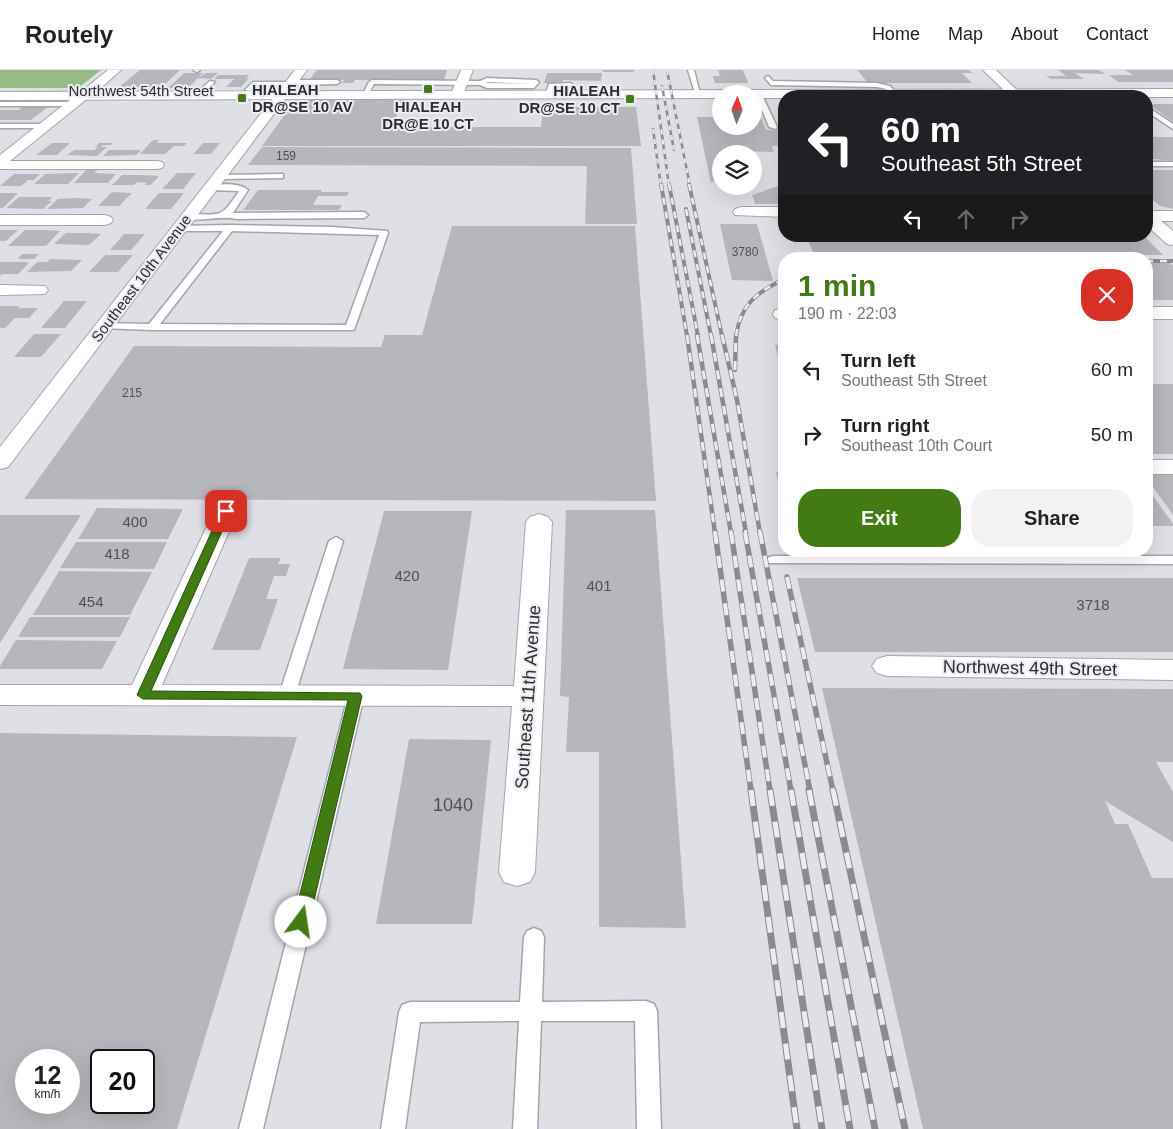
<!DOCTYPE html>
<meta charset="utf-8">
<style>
body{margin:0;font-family:Helvetica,sans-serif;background:#f2f2f2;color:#222;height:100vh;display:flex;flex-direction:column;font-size:19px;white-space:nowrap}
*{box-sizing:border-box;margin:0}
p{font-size:16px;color:#767676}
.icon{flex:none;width:28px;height:28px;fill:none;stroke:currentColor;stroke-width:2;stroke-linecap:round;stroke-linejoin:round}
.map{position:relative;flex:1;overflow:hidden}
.sheet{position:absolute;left:778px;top:182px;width:375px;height:305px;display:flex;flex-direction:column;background:#fff;border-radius:20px;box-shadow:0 5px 20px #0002}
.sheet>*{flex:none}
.hud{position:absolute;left:778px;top:20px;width:375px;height:152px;border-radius:20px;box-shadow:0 5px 20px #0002;background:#202124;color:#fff;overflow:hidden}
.needle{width:32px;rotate:2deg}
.buttons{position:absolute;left:712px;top:15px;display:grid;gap:10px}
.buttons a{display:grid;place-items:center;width:50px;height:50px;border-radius:50%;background:#fff;box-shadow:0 5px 20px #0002;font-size:25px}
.speed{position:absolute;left:15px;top:979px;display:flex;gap:10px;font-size:25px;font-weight:700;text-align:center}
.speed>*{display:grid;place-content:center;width:65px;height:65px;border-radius:50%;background:#fff;box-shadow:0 5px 20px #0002;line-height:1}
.speed small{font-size:12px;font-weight:400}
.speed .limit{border:2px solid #111;border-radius:8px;background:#fff;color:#111}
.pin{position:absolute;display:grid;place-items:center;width:42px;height:42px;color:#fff;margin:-21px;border-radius:10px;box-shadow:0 2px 8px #0006}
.me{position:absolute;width:55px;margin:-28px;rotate:14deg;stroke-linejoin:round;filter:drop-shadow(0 0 4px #0008)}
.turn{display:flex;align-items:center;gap:18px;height:105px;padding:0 20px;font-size:22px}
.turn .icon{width:65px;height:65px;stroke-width:2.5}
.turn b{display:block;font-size:35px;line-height:42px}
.lanes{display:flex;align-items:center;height:48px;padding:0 20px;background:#0003;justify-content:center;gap:25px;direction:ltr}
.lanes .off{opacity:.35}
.round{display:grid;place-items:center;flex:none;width:52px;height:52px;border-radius:20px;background:#f2f2f2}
.overview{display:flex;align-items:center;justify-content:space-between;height:85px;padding:0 20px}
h1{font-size:30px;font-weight:700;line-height:38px;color:#427b14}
.primary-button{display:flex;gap:10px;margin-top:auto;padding:10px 20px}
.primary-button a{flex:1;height:58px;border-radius:20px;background:#427b14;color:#fff;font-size:20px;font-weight:700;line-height:58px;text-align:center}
.primary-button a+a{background:#f2f2f2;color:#222}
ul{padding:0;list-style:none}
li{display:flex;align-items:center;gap:15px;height:65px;padding:0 20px}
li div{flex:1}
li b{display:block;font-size:19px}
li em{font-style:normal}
header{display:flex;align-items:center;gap:30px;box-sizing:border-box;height:70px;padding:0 25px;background:#fff;border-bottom:1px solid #e0e0e0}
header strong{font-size:24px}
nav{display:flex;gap:28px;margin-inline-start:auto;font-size:18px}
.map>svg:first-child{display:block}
.green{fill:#98ba86}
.building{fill:#b5b7bc;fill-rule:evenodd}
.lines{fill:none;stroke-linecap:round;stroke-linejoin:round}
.service-casing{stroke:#a3a5aa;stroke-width:3}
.minor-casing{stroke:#a3a5aa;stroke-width:2}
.tertiary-casing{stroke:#a3a5aa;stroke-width:2}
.secondary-casing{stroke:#a3a5aa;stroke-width:2}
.service{fill:#fff;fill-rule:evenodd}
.minor{fill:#fff;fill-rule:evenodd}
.tertiary{fill:#fff;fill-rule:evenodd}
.secondary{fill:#fff;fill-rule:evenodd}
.rail-far4-casing{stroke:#8a8b8f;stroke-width:2.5}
.rail-far3-casing{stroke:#8a8b8f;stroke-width:4}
.rail-far2-casing{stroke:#8a8b8f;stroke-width:4.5}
.rail-far1-casing{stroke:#8a8b8f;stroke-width:5.5}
.rail-casing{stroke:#8a8b8f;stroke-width:7}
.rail-far4{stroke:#ebedf3;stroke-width:2;stroke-dasharray:5;stroke-linecap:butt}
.rail-far3{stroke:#ebedf3;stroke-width:2.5;stroke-dasharray:7;stroke-linecap:butt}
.rail-far2{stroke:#ebedf3;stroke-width:3;stroke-dasharray:9;stroke-linecap:butt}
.rail-far1{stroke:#ebedf3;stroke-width:4;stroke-dasharray:12;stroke-linecap:butt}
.rail{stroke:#ebedf3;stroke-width:5;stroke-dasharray:16;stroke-linecap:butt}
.route{fill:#427b14;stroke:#2b500d}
.poi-dot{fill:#427b14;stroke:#ebedf3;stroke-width:2}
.labels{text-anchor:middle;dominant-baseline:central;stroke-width:4;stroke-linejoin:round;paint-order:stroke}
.far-number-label{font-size:12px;fill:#505053}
.far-poi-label{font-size:15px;font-weight:bold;fill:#2e2e30;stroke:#ebedf3;text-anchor:start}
.far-street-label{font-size:15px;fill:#2e2e30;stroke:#ebedf3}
.number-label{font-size:15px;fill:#505053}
.street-label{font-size:18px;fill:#2e2e30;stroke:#ebedf3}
.near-number-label{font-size:18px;fill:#505053}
</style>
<header>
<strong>Routely</strong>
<nav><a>Home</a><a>Map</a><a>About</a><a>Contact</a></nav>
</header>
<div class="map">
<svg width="1173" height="1059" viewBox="0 0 1173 1059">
<rect width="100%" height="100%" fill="#dee0e5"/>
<!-- green -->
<path class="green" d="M0 0H101L78 18H0Z"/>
<!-- building -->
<path class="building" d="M140 0H180L162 17H119Z
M317 0H447L444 10H355L353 13H342L344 10H309Z
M603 0H634V2H603Z
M718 0H743L748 13H715L713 6H720Z
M857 0H969L973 3H962L972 13H868Z
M1058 0H1099L1105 4 1075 3 1084 9H1051L1046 6H1066Z
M1125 0H1173V12H1118L1109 5H1133Z
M184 3H203L188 18H168Z
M206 3H218L211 9 198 8Z
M547 3H602L601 11 563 10V13H544Z
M218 5H249L246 8H249L241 17H226L234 9H214Z
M297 28H405L391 57H541L543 37H636L641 76H262Z
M1149 34H1173V52Z
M23 37H48L31 50H0V40H18Z
M754 41H758L766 60 784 61V76H772L774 82 739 81 740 84H721V106L711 113 697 47H721V56H754Z
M1146 67H1173V91L1146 88Z
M153 70H159L157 73H187L184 76H174L165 84H140Z
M52 73H70L57 85H36Z
M99 73H113L111 75H103L101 77H107L97 86 67 85 74 80H94L98 77H95Z
M203 73H220L211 84H193Z
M262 77 631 78 637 154H585L587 96 248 95Z
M109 80H141L136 85 103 86Z
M86 100H98L94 103 116 104 108 113H74Z
M1146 100H1173V139L1160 136 1146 124Z
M79 103 68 114H34L45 104Z
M177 103H196L183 119H162Z
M14 104H40L34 110H28L21 116H0Z
M122 105H142L159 106 151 115H144L147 113 137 112 134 115H112Z
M784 114V134H755L752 125Z
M258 120H322L321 122H349L347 126H318L313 135H342L339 140H243Z
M112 122 132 123 119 136H98Z
M0 123H18L3 138H0Z
M159 123H184L171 139H145Z
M19 127H53L48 131H52L43 139 6 138Z
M76 128 92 129 83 138 47 139 58 129Z
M720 154H757L773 211 732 210Z
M452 156H635L656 431 24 429 134 276 381 277 385 265H422Z
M0 160H18L6 171H0Z
M25 160H46L60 161 46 176H8Z
M66 163H87L101 164 89 175 54 174Z
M124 164H145L131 180H110Z
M806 166H1144L1163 185 814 184Z
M22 184H39L34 189H18Z
M105 185H133L118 202H89Z
M50 189 82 190 71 201 27 202 37 192H47Z
M0 192H25L29 193 18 204H2L0 206Z
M1146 193H1170L1173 196V230H1146Z
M64 231H87L65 258H41Z
M0 236H20L18 238H38L29 248H15L5 258H0Z
M34 264H61L41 287H14Z
M775 275H784V303H783Z
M1146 314H1173V384H1146Z
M776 402H784V432H783Z
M1146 404H1173V445L1146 407Z
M1146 416 1173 454V456H1146Z
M97 438 183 439 168 469H78Z
M566 440H655L686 858 599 857V682H566L569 627 560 626Z
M384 441H472L448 600 343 599Z
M0 445H81L0 573Z
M76 472H167L154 499 60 498Z
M249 488H281L278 494H290L286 506H274L266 529H278L260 580H212Z
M59 501 152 502 130 545H33Z
M797 508H1173V582H815Z
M30 547H130L120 567H18Z
M16 570 117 571 102 599H0V596Z
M822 618 1173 619V692H1156L1173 722V772L1105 731 1115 754H1128L1152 808H1173V1059H923Z
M0 663 297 667 177 1059H0ZM26 990H69V1032H26ZM101 990H144V1032H101Z
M409 669 491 670 472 854H376Z"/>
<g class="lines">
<!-- service casing -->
<g class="service-casing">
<path id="service" d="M193 0H200L197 2Z
M688 0H694L700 24 695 23Z
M768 6 773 11 877 13 890 16 896 23 891 24 886 19 877 17 771 15 765 8Z
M487 8 536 10 539 12 534 18H487L480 15 374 14 368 25 363 24 369 12 372 10 480 11ZM488 12 532 14 486 13Z
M292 10H337L340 12 337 14 255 16 250 21 245 20 253 12H289Z
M210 11 215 12 205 21H201V19Z
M570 13 572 14V16L554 17 551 24 546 23 549 14Z
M758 21 761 23 777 57 776 59 769 57 755 23Z
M0 32H72L75 34 72 36H0Z
M1146 36 1173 54V59L1146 41Z
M0 54H45L49 56 45 58H0Z
M1146 92H1173V96H1146Z
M280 104H283V108L218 109 214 107 218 105Z
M206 116C218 114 239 112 248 120L233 143H237L364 142 368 145 364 148 237 149C222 145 201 152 184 149L183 147 187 144C221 144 220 150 239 121L209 120H206Z
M230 155 332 157 387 161 388 163 354 260H152L100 258 99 256 100 254 104 253 149 254 223 161H178L174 158 175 156ZM232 161 379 165 346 255 160 254Z
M336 467 343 471 295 625 293 629 287 631 281 629 279 625 329 471Z
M774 486H1173V494L769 493 767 490 769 487Z
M356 620 362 622 364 626 263 1059H239L348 626 350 622Z
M534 858 541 861 544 867 542 932 646 931 654 934 657 941 661 1059H637L635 951H541L537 1059H513L519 951 420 952 405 1059H381L399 942 402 935 410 932H520L524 867 527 861Z"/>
</g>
<!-- minor casing -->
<g class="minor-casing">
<path id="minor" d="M108 0H121L95 23H87L85 20 87 17Z
M461 0H473L463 24 457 28 451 24Z
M0 91H157L162 92 164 95 162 98 157 99H0Z
M741 137H784V147L735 145 733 142 735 139Z
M1146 141H1173V151H1146Z
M0 145H105L111 147 113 150 111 153 105 155H0Z
M0 215 45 216 48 220 45 224 0 225Z
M1146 237H1173V249H1146Z
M784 238V250L775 248 773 244 775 240Z
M1146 390H1173V404H1146Z
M226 434 235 436 238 441 162 615 514 616 526 452 530 447 539 444 548 447 552 452 535 802 530 812 517 816 504 812 499 802 512 636 0 635V615H132L214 441 217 436Z
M887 586 1173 590V610L887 606 877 603 872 596 877 589Z"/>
</g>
<!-- tertiary casing -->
<g class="tertiary-casing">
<path id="tertiary" d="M295 0H307L8 397 0 399V377Z
M983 0H996L1023 26H1010Z
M84 21 90 25 88 28 5 95 0 96V85L80 22Z
M1146 141 1152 143 1173 161V175L1167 174 1146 155Z"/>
</g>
<!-- secondary casing -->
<g class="secondary-casing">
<path id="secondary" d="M1173 19V27L754 28V24H721V28L0 30V22Z"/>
</g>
<!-- service -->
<use href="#service" class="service"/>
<!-- minor -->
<use href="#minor" class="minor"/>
<!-- tertiary -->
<use href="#tertiary" class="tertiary"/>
<!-- secondary -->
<use href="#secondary" class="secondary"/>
<!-- rail-far4 casing -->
<g class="rail-far4-casing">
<path id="rail-far4" d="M653 0 669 116
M667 0 690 116
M662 16 674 80
M653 59 661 116"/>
</g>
<!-- rail-far3 casing -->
<g class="rail-far3-casing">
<path id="rail-far3" d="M661 114 687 266
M669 114 698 266
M689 114 722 266
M686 139 711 266
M881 189 947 187 1008 189
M1146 191H1173
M736 266C741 234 756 223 784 209"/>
</g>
<!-- rail-far2 casing -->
<g class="rail-far2-casing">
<path id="rail-far2" d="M687 265 715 463
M697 265 731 463
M711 265 746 463
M722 265 737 330 760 463
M735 300 736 265"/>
</g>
<!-- rail-far1 casing -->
<g class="rail-far1-casing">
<path id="rail-far1" d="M715 462 751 721
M731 462 770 721
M745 462 791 721
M760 462 810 721
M787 507 833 721"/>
</g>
<!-- rail casing -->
<g class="rail-casing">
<path id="rail" d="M751 720 797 1059
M770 720 822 1059
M791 720 850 1059
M809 720 875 1059
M833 720 905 1059"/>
</g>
<!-- rail-far4 -->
<use href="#rail-far4" class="rail-far4"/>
<!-- rail-far3 -->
<use href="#rail-far3" class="rail-far3"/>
<!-- rail-far2 -->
<use href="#rail-far2" class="rail-far2"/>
<!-- rail-far1 -->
<use href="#rail-far1" class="rail-far1"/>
<!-- rail -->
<use href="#rail" class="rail"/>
</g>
<!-- route -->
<path class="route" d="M226 438 231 441 151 621 360 623 362 626 309 852 307 856 301 858 296 856 293 852 348 630 143 629 137 625 221 441Z"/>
<!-- markers -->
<g class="poi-dot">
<rect x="423" y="14" width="10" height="10" rx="2.5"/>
<rect x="237" y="23" width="10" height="10" rx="2.5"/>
<rect x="625" y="24" width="10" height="10" rx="2.5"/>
</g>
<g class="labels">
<!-- far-number labels -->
<g class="far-number-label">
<text x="286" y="86">159</text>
<text x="745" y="182">3780</text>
<text x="132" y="323">215</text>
</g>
<!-- far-poi labels -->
<g class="far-poi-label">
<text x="252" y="19">HIALEAH<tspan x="252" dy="17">DR@SE 10 AV</tspan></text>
<text x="620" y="20" text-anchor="end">HIALEAH<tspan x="620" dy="17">DR@SE 10 CT</tspan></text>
<text x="428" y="36" text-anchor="middle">HIALEAH<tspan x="428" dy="17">DR@E 10 CT</tspan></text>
</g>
<!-- far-street labels -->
<g class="far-street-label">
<text x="141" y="20">Northwest 54th Street</text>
<text transform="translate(141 208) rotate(-53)">Southeast 10th Avenue</text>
</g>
<!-- number labels -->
<g class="number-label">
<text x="135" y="451">400</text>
<text x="117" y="483">418</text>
<text x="407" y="505">420</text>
<text x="599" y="515">401</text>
<text x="91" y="531">454</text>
<text x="1093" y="534">3718</text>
</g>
<!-- street labels -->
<g class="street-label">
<text transform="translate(1030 598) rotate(1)">Northwest 49th Street</text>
<text transform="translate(528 627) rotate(-86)">Southeast 11th Avenue</text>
</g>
<!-- near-number labels -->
<g class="near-number-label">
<text x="453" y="735">1040</text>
</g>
</g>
</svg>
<div class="buttons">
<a><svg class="needle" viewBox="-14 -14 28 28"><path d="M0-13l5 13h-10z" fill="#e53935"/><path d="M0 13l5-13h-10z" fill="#767676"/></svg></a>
<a><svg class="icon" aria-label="layers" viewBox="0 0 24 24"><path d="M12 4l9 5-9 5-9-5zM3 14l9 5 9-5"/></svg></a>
</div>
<div class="speed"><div>12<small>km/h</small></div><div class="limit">20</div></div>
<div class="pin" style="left:226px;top:441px;background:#d93025"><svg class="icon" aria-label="arrive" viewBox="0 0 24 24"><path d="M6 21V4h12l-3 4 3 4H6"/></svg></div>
<svg class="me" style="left:301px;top:852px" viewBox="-20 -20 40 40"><circle r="19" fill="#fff"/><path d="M0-13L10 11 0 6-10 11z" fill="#427b14"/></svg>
<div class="hud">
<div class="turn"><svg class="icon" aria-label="left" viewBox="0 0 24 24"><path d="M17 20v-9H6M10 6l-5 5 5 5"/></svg><div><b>60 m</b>Southeast 5th Street</div></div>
<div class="lanes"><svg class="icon" aria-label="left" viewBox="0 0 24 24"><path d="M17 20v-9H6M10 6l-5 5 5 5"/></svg><svg class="icon off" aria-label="ahead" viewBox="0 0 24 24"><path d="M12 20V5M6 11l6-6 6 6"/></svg><svg class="icon off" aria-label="right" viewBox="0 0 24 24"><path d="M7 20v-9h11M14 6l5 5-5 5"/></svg></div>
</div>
<section class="sheet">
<div class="overview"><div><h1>1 min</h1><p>190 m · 22:03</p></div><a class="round" style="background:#d93025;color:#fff"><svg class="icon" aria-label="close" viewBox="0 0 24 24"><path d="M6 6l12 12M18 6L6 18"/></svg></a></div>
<ul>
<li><svg class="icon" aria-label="left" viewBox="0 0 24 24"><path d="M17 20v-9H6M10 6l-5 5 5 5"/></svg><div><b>Turn left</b><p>Southeast 5th Street</p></div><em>60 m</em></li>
<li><svg class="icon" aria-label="right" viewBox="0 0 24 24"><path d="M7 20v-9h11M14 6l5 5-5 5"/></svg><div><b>Turn right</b><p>Southeast 10th Court</p></div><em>50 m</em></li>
</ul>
<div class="primary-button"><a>Exit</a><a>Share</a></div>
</section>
</div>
